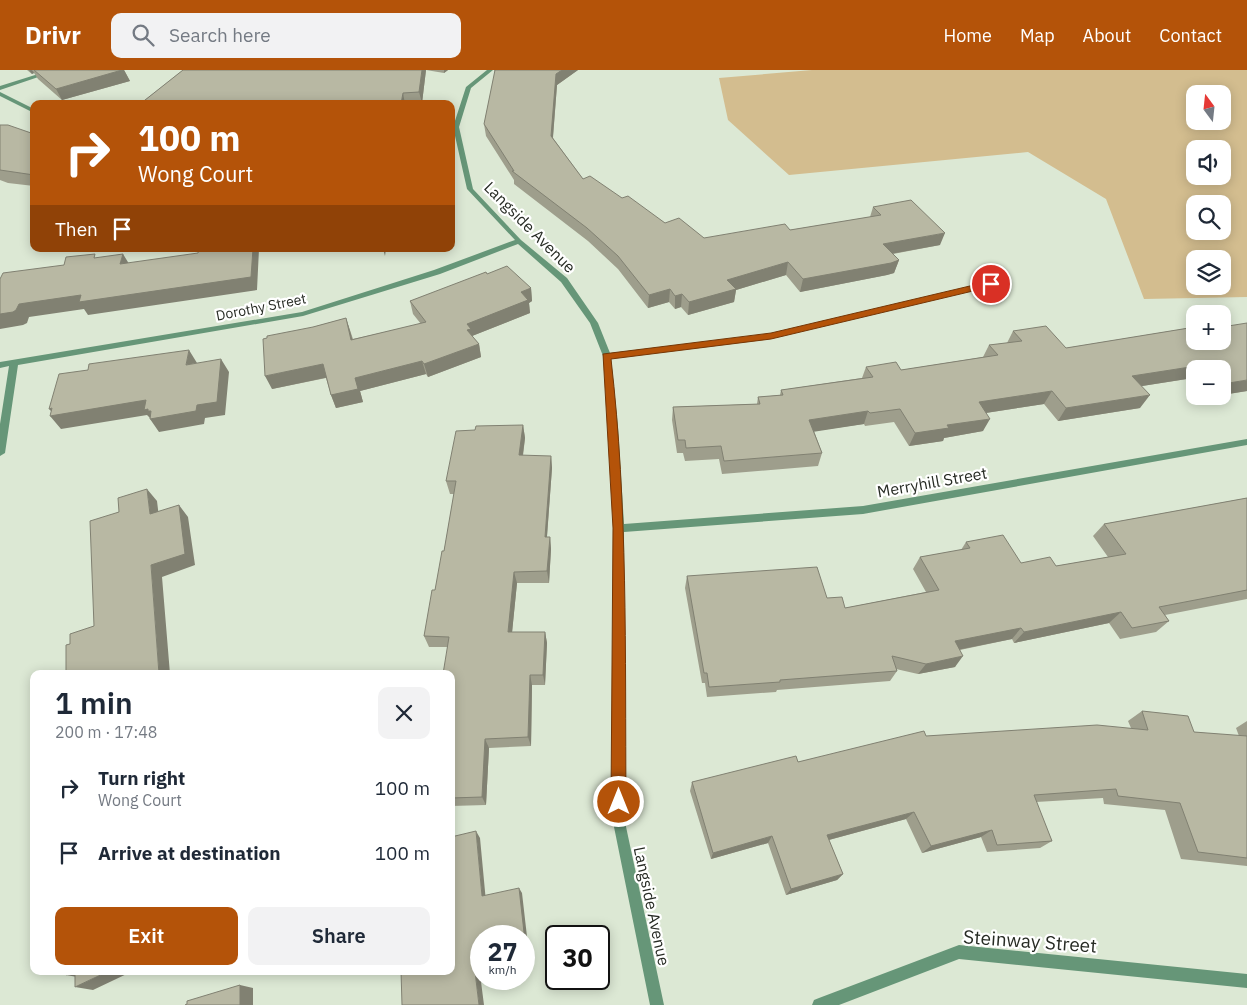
<!DOCTYPE html>
<meta charset="utf-8">
<style>
body{margin:0;font-family:"IBM Plex Sans",sans-serif;background:#f2f2f3;color:#1f2937;height:100vh;display:flex;flex-direction:column;font-size:19px;white-space:nowrap}
*{box-sizing:border-box;margin:0}
p{font-size:16px;color:#747a83}
.icon{flex:none;width:28px;height:28px;fill:none;stroke:currentColor;stroke-width:2;stroke-linecap:round;stroke-linejoin:round}
.map{position:relative;flex:1;overflow:hidden}
.sheet{position:absolute;left:30px;top:600px;width:425px;height:305px;display:flex;flex-direction:column;background:#fff;border-radius:10px;box-shadow:0 2px 12px #0003}
.sheet>*{flex:none}
.hud{position:absolute;left:30px;top:30px;width:425px;height:152px;border-radius:10px;box-shadow:0 2px 12px #0003;background:#b45309;color:#fff;overflow:hidden}
.needle{width:32px;rotate:345deg}
.buttons{position:absolute;left:1186px;top:15px;display:grid;gap:10px}
.buttons a{display:grid;place-items:center;width:45px;height:45px;border-radius:10px;background:#fff;box-shadow:0 2px 12px #0003;font-size:25px}
.speed{position:absolute;left:470px;top:855px;display:flex;gap:10px;font-size:25px;font-weight:700;text-align:center}
.speed>*{display:grid;place-content:center;width:65px;height:65px;border-radius:50%;background:#fff;box-shadow:0 2px 12px #0003;line-height:1}
.speed small{font-size:12px;font-weight:400}
.speed .limit{border:2px solid #111;border-radius:8px;background:#fff;color:#111}
.pin{position:absolute;display:grid;place-items:center;width:42px;height:42px;color:#fff;margin:-21px;border:2px solid #fff;border-radius:50%;box-shadow:0 1px 5px #0007}
.me{position:absolute;width:55px;margin:-28px;rotate:0deg;stroke-linejoin:round;filter:drop-shadow(0 0 4px #0008)}
.turn{display:flex;align-items:center;gap:18px;height:105px;padding:0 25px;font-size:22px}
.turn .icon{width:65px;height:65px;stroke-width:2.5}
.turn b{display:block;font-size:35px;line-height:42px}
.then{display:flex;align-items:center;height:48px;padding:0 25px;background:#0003;gap:10px;font-size:19px}
.round{display:grid;place-items:center;flex:none;width:52px;height:52px;border-radius:10px;background:#f2f2f3}
.head{display:flex;align-items:center;justify-content:space-between;height:85px;padding:0 25px}
h1{font-size:30px;font-weight:600;line-height:38px}
.primary-button{display:flex;gap:10px;margin-top:auto;padding:10px 25px}
.primary-button a{flex:1;height:58px;border-radius:10px;background:#b45309;color:#fff;font-size:20px;font-weight:600;line-height:58px;text-align:center}
.primary-button a+a{background:#f2f2f3;color:#1f2937}
ul{padding:0;list-style:none}
li{display:flex;align-items:center;gap:15px;height:65px;padding:0 25px}
li div{flex:1}
li b{display:block;font-size:19px}
li em{font-style:normal}
header{display:flex;align-items:center;gap:30px;box-sizing:border-box;height:70px;padding:0 25px;background:#b45309;color:#fff}
header strong{font-size:24px}
nav{display:flex;gap:28px;margin-inline-start:auto;font-size:18px}
.search{width:350px;height:45px;background:#f2f2f3;display:flex;align-items:center;gap:12px;box-sizing:border-box;padding:0 18px;border-radius:10px;color:#747a83;font-size:19px}
.map>svg:first-child{display:block}
.green{fill:#d3bd8f;fill-rule:evenodd}
.lines{fill:none;stroke-linecap:round;stroke-linejoin:round}
.street{fill:#669678;fill-rule:evenodd}
.wall{fill:#9e9e8c}
.shaded-wall{fill:#818172}
.building{fill:#b8b8a3;stroke:#818172}
.route{fill:#b45309;stroke:#753606}
.labels{text-anchor:middle;dominant-baseline:central;stroke-width:4.5;stroke-linejoin:round;paint-order:stroke}
.far-street-label{font-size:14px;fill:#272b24;stroke:#fff}
.street-label{font-size:16px;fill:#272b24;stroke:#fff}
.near-street-label{font-size:19px;fill:#272b24;stroke:#fff}
</style>
<header>
<strong>Drivr</strong>
<div class="search"><svg class="icon" aria-label="search" viewBox="0 0 24 24"><circle cx="10" cy="10" r="6"/><path d="M15 15l6 6"/></svg>Search here</div>
<nav><a>Home</a><a>Map</a><a>About</a><a>Contact</a></nav>
</header>
<div class="map">
<svg width="1247" height="935" viewBox="0 0 1247 935">
<rect width="100%" height="100%" fill="#dce8d4"/>
<!-- green -->
<path class="green" d="M812 0H1247V227L1144 229 1106 129 1028 82 789 105 728 50 719 8ZM1195 24H1222V51H1195ZM1195 79H1222V106H1195ZM1195 134H1222V161H1195ZM1195 189H1222V216H1195Z"/>
<g class="lines">
<!-- street -->
<path class="street" d="M51 0H59L0 20V16Z
M487 0H493L471 18 459 57 473 119 521 170 567 208 598 253 610 283 771 264 991 212 995 214 991 216 771 268 611 288 618 357 624 454 863 436 1247 369V375L863 444 624 462 625 752 664 935H650L613 752 614 458 610 357 603 286 590 253 561 212 518 174 440 204 303 246 18 295 5 383 0 386V354L9 296 0 298V292L302 242 434 200 515 170 467 119 453 57 466 17Z
M0 22 34 39V43L0 26Z
M959 875 1247 904V918L959 889 839 935H812L814 930 819 928Z"/>
</g>
<!-- wall -->
<path class="wall" d="M27 0H124L130 11 62 30 38 9 34 3 32 4Z
M183 0H448L444 3 426 0 422 33 140 34Z
M494 0H578L557 15 553 68 583 109 622 128 665 153 704 168 790 160 870 147 873 137 940 175 893 184 899 190 894 203 887 205 800 222 786 205 736 220 734 232 688 245 681 237 675 239 669 232 648 238 618 199 588 171 514 114V110L486 66 484 54 495 2Z
M0 55 34 64V116L8 113 0 110Z
M487 204 531 218 532 231 529 233 530 243 472 266 479 274 481 287 428 307 426 304 360 321 363 332 336 338 331 325 326 308 272 319 313 257 346 248 353 269 421 254 413 244 410 231Z
M1195 257 1247 321 1222 325V299H1195V310L1193 308 1142 316 1140 338 1058 351 1044 334 986 343 983 361 944 368 943 371 909 376 894 352 865 356 864 354 814 361 822 383 818 396 722 404 719 389 685 391 683 383H677L672 350 673 337 757 334 758 327 780 325 781 320 862 308 866 297 901 300 983 287 989 275 1007 273 1013 261 1066 278Z
M523 355 525 368 523 386H551L552 398 547 467H550L551 479 549 513H517L512 562H545L547 573 545 615H532L531 676 489 678 486 735 451 736V604L447 577H429L424 566 435 520 444 481 454 424H450L446 411 475 360Z
M1247 428V529L1165 545 1169 551 1156 562 1120 569 1109 553 1014 573 1012 569 960 580 955 597 918 604 896 599 897 601 890 611 777 620 776 622 707 627 705 613H702L685 518 687 506 827 528 845 538 926 522 913 499 920 487 961 480 966 472 1021 493 1056 496 1108 487 1093 466 1104 454Z
M1142 641 1194 662 1239 666 1236 658 1247 651V796L1181 789 1165 740 1104 734 1103 728 1036 732 1052 771 1040 778 987 782 981 767 922 783 906 749 829 770 843 804 837 810 786 825 768 773 711 789 690 721 692 712 798 692 926 666 1131 658 1128 651Z"/>
<!-- shaded-wall -->
<path class="shaded-wall" d="M29 0H32L34 3 32 4Z
M122 0H124L130 11 62 30 56 19Z
M422 0H426L422 33 419 22Z
M444 0H448L444 3Z
M562 0H578L557 15 552 78 551 66 556 4Z
M403 23 405 34H401Z
M945 163 940 175 879 186 883 174Z
M253 179H259L257 220 88 245 84 239 29 247 27 253 23 255 0 259V244L19 234Z
M383 179H386L385 186Z
M123 184 131 197 120 194Z
M899 190 894 203 887 205 800 222 803 209Z
M788 192 786 205 736 220 734 232 688 245 689 232 727 210Z
M531 218 532 231 529 233 530 243 472 266 470 273 467 254 521 222Z
M670 219 669 232 648 238 649 225Z
M682 224 681 237 675 239V226Z
M346 248 350 261 356 283 351 270Z
M479 274 481 287 428 307 424 294Z
M189 280 197 293 186 295Z
M221 289 229 302 225 345 205 348 204 354 159 362 150 349H151L147 345 61 359 50 346 55 345 49 339 146 330 197 335Z
M422 291 426 304 360 321 363 332 336 338 331 325 355 308Z
M323 294 329 307 272 319 265 306Z
M1203 295 1200 299H1195V305L1193 308 1123 319 1132 306Z
M1247 310V321L1222 325V314H1223Z
M1052 321 1044 334 972 345 979 332Z
M1150 325 1140 338 1058 351 1066 338Z
M868 341 864 354 806 363 809 350Z
M990 349 983 361 944 368 943 371 909 376 915 363 947 355Z
M523 355 525 368 521 398 519 385Z
M551 386 552 398 546 479 545 467Z
M147 419 157 431 160 456 150 444Z
M179 435 188 447 195 495 162 507 170 604H159L151 495Z
M550 467 551 479 549 513 547 501Z
M514 502 517 513 511 573 508 562Z
M1121 542 1109 553 1014 573 1024 562Z
M1021 558 1012 569 947 582 955 571Z
M545 562 547 573 545 615 543 605Z
M963 586 955 597 918 604 926 594Z
M530 605 532 615 531 676 528 667Z
M485 669 489 678 486 735 482 727Z
M914 742 906 749 821 772 827 765Z
M992 760 981 767 922 783 931 776Z
M476 761 480 768 486 832 482 826Z
M772 766 768 773 711 789 713 783Z
M843 804 837 810 786 825 791 819Z
M519 818 522 823 529 884 524 885Z
M481 891V896H479L484 935H479L474 893Z
M73 901H78L83 908 66 905Z
M109 901H133L93 920 75 917Z
M240 915 253 918V935H240Z"/>
<!-- building -->
<path class="building" d="M34 0H122L56 19Z
M183 0H422L419 22 403 23 401 34H140Z
M495 0H562L556 4 551 66 583 109 590 106 622 128 628 126 665 153 679 148 704 168 785 154 790 160 881 145 873 137 911 130 945 163 883 174 899 190 891 193 803 209 788 192 727 210 736 219 689 232 682 224 675 226 670 219 649 225 618 186 587 158 512 101H514L484 54Z
M0 55H8L34 64V105L0 100Z
M199 179H253L251 207 79 232 81 225 19 234 16 240 13 242 0 244V209L3 203 64 195 66 187 95 184 94 188 123 184 120 194 198 183Z
M507 196 531 218 521 222 528 230 467 254 471 259 467 260 479 274 424 294 422 291 355 308 358 319 331 325 323 294 265 306 263 269 267 268V266L313 257 346 248 351 270 426 252 410 231 486 202 487 204Z
M1247 253V310L1223 314 1222 313V299H1208L1203 295 1132 306 1150 325 1066 338 1052 321 979 332 990 349 947 355 949 358 915 363 900 339 870 343 868 341 809 350 822 383 724 391 721 376 686 378 685 370H678L673 337 760 334 758 327 783 325 781 320 873 307 866 297 896 292 901 300 998 285 989 275 1022 271 1013 261 1046 256 1066 278 1195 257V271H1222V257Z
M189 280 186 295 221 289 217 332 197 335 196 341 150 349 151 341H148V339L144 340 146 330 50 346 52 338 49 339 59 304 88 300 89 294Z
M523 355 519 385 551 386 545 467H550L547 501 514 502 508 562H545L543 605H530L528 667 485 669 482 727 451 728V604H443L449 567 424 566 432 520H435L442 481H444L456 411H446L456 361 475 360 476 356Z
M147 419 150 444 179 435 185 484 151 495 159 604H66V575L70 574V564L94 556 90 451 119 442 118 428Z
M1247 428V520L1159 537 1169 551 1132 558 1121 542 1024 562 1021 558 955 571 963 586 926 594 892 586 897 601 780 610V612L709 617 707 603H704L687 506 817 497 827 528 842 527 845 538 939 520 920 487 970 478 966 472 1003 465 1021 493 1050 487 1056 496 1126 484 1104 454Z
M1142 641 1188 646 1194 662 1247 666V788L1198 782 1180 733 1118 726 1116 719 1034 725 1052 771 997 775 992 760 931 776 914 742 827 765 843 804 791 819 772 766 713 783 692 712 796 686 798 692 924 661 926 666 1097 655 1148 660Z
M476 761 482 826 519 818 526 880 524 881V866H481V891L474 893 479 935H402L401 901H451V767Z
M66 901H73L66 905Z
M75 901H109L75 917Z
M240 915V935H185L187 934V931Z"/>
<!-- route -->
<path class="route" d="M991 211 994 212V216L771 269 611 289C628 436 625 584 626 732L624 737 619 739 613 737 611 732 613 458 603 284 771 263Z"/>
<g class="labels">
<!-- far-street labels -->
<g class="far-street-label">
<text transform="translate(261 237) rotate(-11)">Dorothy Street</text>
</g>
<!-- street labels -->
<g class="street-label">
<text transform="translate(530 157) rotate(45)">Langside Avenue</text>
<text transform="translate(932 412) rotate(-10)">Merryhill Street</text>
<text transform="translate(652 836) rotate(78)">Langside Avenue</text>
</g>
<!-- near-street labels -->
<g class="near-street-label">
<text transform="translate(1030 871) rotate(4)">Steinway Street</text>
</g>
</g>
</svg>
<div class="buttons">
<a><svg class="needle" viewBox="-14 -14 28 28"><path d="M0-13l5 13h-10z" fill="#e53935"/><path d="M0 13l5-13h-10z" fill="#747a83"/></svg></a>
<a><svg class="icon" aria-label="sound" viewBox="0 0 24 24"><path d="M4 9h4l5-4v14l-5-4H4zM17 9q2 3 0 6"/></svg></a>
<a><svg class="icon" aria-label="search" viewBox="0 0 24 24"><circle cx="10" cy="10" r="6"/><path d="M15 15l6 6"/></svg></a>
<a><svg class="icon" aria-label="layers" viewBox="0 0 24 24"><path d="M12 4l9 5-9 5-9-5zM3 14l9 5 9-5"/></svg></a>
<a>+</a>
<a>−</a>
</div>
<div class="speed"><div>27<small>km/h</small></div><div class="limit">30</div></div>
<div class="pin" style="left:991px;top:214px;background:#d93025"><svg class="icon" aria-label="arrive" viewBox="0 0 24 24"><path d="M6 21V4h12l-3 4 3 4H6"/></svg></div>
<svg class="me" style="left:619px;top:732px" viewBox="-20 -20 40 40"><circle r="17" fill="#b45309" stroke="#fff" stroke-width="3"/><path d="M0-11L8 9 0 5-8 9z" fill="#fff"/></svg>
<div class="hud">
<div class="turn"><svg class="icon" aria-label="right" viewBox="0 0 24 24"><path d="M7 20v-9h11M14 6l5 5-5 5"/></svg><div><b>100 m</b>Wong Court</div></div>
<div class="then">Then<svg class="icon" aria-label="arrive" viewBox="0 0 24 24"><path d="M6 21V4h12l-3 4 3 4H6"/></svg></div>
</div>
<section class="sheet">
<div class="head"><div><h1>1 min</h1><p>200 m · 17:48</p></div><a class="round"><svg class="icon" aria-label="close" viewBox="0 0 24 24"><path d="M6 6l12 12M18 6L6 18"/></svg></a></div>
<ul>
<li><svg class="icon" aria-label="right" viewBox="0 0 24 24"><path d="M7 20v-9h11M14 6l5 5-5 5"/></svg><div><b>Turn right</b><p>Wong Court</p></div><em>100 m</em></li>
<li><svg class="icon" aria-label="arrive" viewBox="0 0 24 24"><path d="M6 21V4h12l-3 4 3 4H6"/></svg><div><b>Arrive at destination</b></div><em>100 m</em></li>
</ul>
<div class="primary-button"><a>Exit</a><a>Share</a></div>
</section>
</div>
